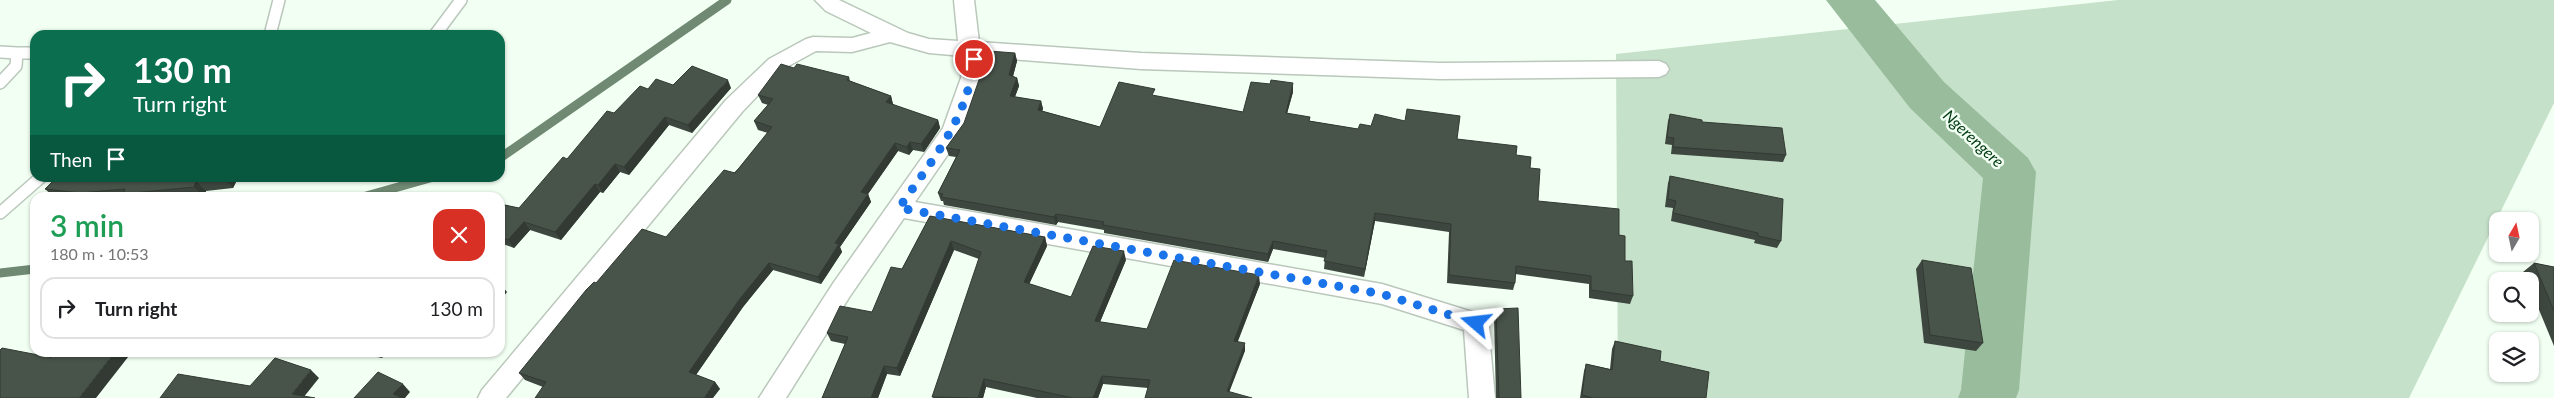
<!DOCTYPE html>
<meta charset="utf-8">
<style>
body{margin:0;font-family:Lato,sans-serif;background:#f6f6f6;color:#202124;height:100vh;display:flex;flex-direction:column;font-size:19px;white-space:nowrap}
*{box-sizing:border-box;margin:0}
p{font-size:16px;color:#757577}
.icon{flex:none;width:28px;height:28px;fill:none;stroke:currentColor;stroke-width:2;stroke-linecap:round;stroke-linejoin:round}
.map{position:relative;flex:1;overflow:hidden}
.drawer{position:absolute;left:30px;top:192px;width:475px;height:165px;display:flex;flex-direction:column;background:#fff;border-radius:15px;box-shadow:0 1px 4px #0004}
.drawer>*{flex:none}
.top-card{position:absolute;left:30px;top:30px;width:475px;height:152px;border-radius:15px;box-shadow:0 1px 4px #0004;background:#0b6e4f;color:#fff;overflow:hidden}
.needle{width:32px;rotate:9deg}
.controls{position:absolute;left:2489px;top:212px;display:grid;gap:10px}
.controls a{display:grid;place-items:center;width:50px;height:50px;border-radius:10px;background:#fff;box-shadow:0 1px 4px #0004;font-size:25px}
.pin{position:absolute;display:grid;place-items:center;width:42px;height:42px;color:#fff;margin:-21px;border:2px solid #fff;border-radius:50%;box-shadow:0 1px 5px #0007}
.me{position:absolute;width:55px;margin:-28px;rotate:287deg;stroke-linejoin:round;filter:drop-shadow(0 0 4px #0008)}
.turn{display:flex;align-items:center;gap:18px;height:105px;padding:0 20px;font-size:22px}
.turn .icon{width:65px;height:65px;stroke-width:2.5}
.turn b{display:block;font-size:35px;line-height:42px}
.then{display:flex;align-items:center;height:48px;padding:0 20px;background:#0003;gap:10px;font-size:19px}
.round{display:grid;place-items:center;flex:none;width:52px;height:52px;border-radius:15px;background:#f6f6f6}
.overview{display:flex;align-items:center;justify-content:space-between;height:85px;padding:0 20px}
h1{font-size:30px;font-weight:600;line-height:38px;color:#1e9e55}
ul{padding:0;list-style:none}
li{display:flex;align-items:center;gap:15px;height:62px;margin:0 10px 8px;padding:0 10px;border:2px solid #e0e0e0;border-radius:15px}
li div{flex:1}
li b{display:block;font-size:19px}
li em{font-style:normal}
.map>svg:first-child{display:block}
.green{fill:#c6e1c9}
.lines{fill:none;stroke-linecap:round;stroke-linejoin:round}
.stream{stroke:#6f8972;stroke-width:9}
.river{fill:#99bc9d;fill-rule:evenodd}
.lane-casing{stroke:#bac7bb;stroke-width:14}
.street-casing{stroke:#bac7bb;stroke-width:3}
.lane{stroke:#fff;stroke-width:11}
.street{fill:#fff;fill-rule:evenodd}
.wall{fill:#3e473f}
.shaded-wall{fill:#323a33}
.building{fill:#485349;stroke:#323a33}
.route{stroke:#1a73e8;stroke-width:9;stroke-dasharray:0 16.2}
.labels{text-anchor:middle;dominant-baseline:central;stroke-width:5;stroke-linejoin:round;paint-order:stroke}
.water-label{font-size:16px;font-style:italic;fill:#013a12;stroke:#f2fff3}
</style>
<div class="map">
<svg width="2554" height="398" viewBox="0 0 2554 398">
<rect width="100%" height="100%" fill="#f2fff3"/>
<!-- green -->
<path class="green" d="M2118 0H2554V103L2409 398H1618L1616 54Z"/>
<g class="lines">
<!-- stream -->
<path class="stream" d="M500 158 727 0
M359 198 430 178
M0 273 35 269"/>
<!-- river -->
<path class="river" d="M1826 0H1875L1944 82 2028 158 2036 172 2019 390 2016 398H1958L1961 390 1983 178 1910 108Z"/>
<!-- lane casing -->
<g class="lane-casing">
<path id="lane" d="M270 35 279 0
M435 35 461 0
M0 52 17 53 16 66 0 83
M17 53H35
M0 213 40 178"/>
</g>
<!-- street casing -->
<g class="street-casing">
<path id="street" d="M815 0H839L908 33 929 39 958 41 954 0H974L979 42 1141 53 1441 63 1659 61 1666 64 1669 69 1666 74 1659 77 1441 79 1141 69 984 57 981 78 964 131 915 202 1382 284 1476 313 1485 316 1488 323 1495 398H1469L1464 330 1382 304 904 218 850 296 786 398H759L834 282 943 128 961 78 963 56 929 53 890 42 852 52 816 51 783 69 742 112 506 398H478L482 390 726 100 769 59 806 39 813 37 852 38 871 33 826 11Z"/>
</g>
<!-- lane -->
<use href="#lane" class="lane"/>
<!-- street -->
<use href="#street" class="street"/>
</g>
<!-- wall -->
<path class="wall" d="M1015 53 1017 61 1013 76 1017 78 1019 86 1015 97 1041 101 1043 109 1042 111 1100 127 1155 96 1243 112 1293 92 1287 113 1310 121 1358 129 1371 126 1457 139 1516 155 1530 168 1538 201 1619 235 1633 296 1630 304 1589 298V284L1515 274V283L1513 290 1447 283 1449 232 1375 221 1364 277 1324 269 1325 258 1273 249 1268 262 1104 233V230L1058 222 1056 225 944 205 943 201H941L938 193 956 157 949 156 946 148Z
M794 68 849 77 850 81 891 96 893 105 938 120 940 128 924 152 913 150 909 155 898 151 868 194 871 202 840 247 842 252 821 284 773 270 743 307 696 375 715 382 720 389 543 387 525 380 519 373 596 283 666 237 739 168 768 133 758 130 754 121 768 105 762 103 758 95Z
M673 85 731 88 692 133 669 125 629 175 620 172 603 193 600 192 561 240 530 230 514 248 500 243V204L519 208 567 159 614 113 648 89Z
M1670 114 1702 122 1786 155 1783 162 1671 154 1672 145 1665 144 1668 121Z
M1670 176 1781 241 1777 248 1754 243 1755 240 1671 221 1673 208 1665 207 1668 183Z
M56 178H238L233 188 206 191 204 197 55 198 45 189Z
M930 216 1045 237 1047 246 1029 284 1071 297 1126 260 1100 322 1147 329 1260 284 1237 341 1245 351 1148 388 1103 384 1098 398H1037L986 387 983 398H933L979 259 954 250 900 376 887 374 878 398H822L845 344 831 341 827 333 872 312 902 269Z
M1922 260 1983 343 1976 351 1924 343 1916 269Z
M2534 263 2554 267V346L2530 288V281H2527L2523 272Z
M1496 309 1521 398H1496L1494 317Z
M1615 341 1660 361 1706 398H1580L1584 371 1586 364 1610 369 1612 349Z
M354 352H385L382 358Z"/>
<!-- shaded-wall -->
<path class="shaded-wall" d="M1015 53 1017 61 1011 84 1009 75Z
M1017 78 1019 86 1012 104 1010 96Z
M728 80 731 88 692 133 688 125Z
M1293 83V92L1285 121 1286 113Z
M891 96 893 104 888 110 886 102Z
M1041 101 1043 109 1039 118 1038 110Z
M665 117 669 125 629 175 624 167Z
M938 120 940 128 924 152 921 144Z
M910 142 913 150 909 155 907 147Z
M895 143 898 151 868 194 871 202 840 247 842 252 821 284 818 277 861 192Z
M615 164 620 172 603 193 598 185Z
M224 178H238L233 188Z
M196 181 206 191 204 197 194 187Z
M595 184 600 192 561 240 555 232Z
M1375 213V221L1364 277 1365 269Z
M1056 214 1058 222 1056 225 1054 217Z
M524 222 530 230 514 248 508 240Z
M1045 237 1047 246 1026 291 1024 282Z
M951 241 954 250 900 376 897 368Z
M1273 241V249L1268 262V254Z
M1124 251 1126 260 1097 329 1095 321Z
M769 263 773 270 743 307 693 379 689 372 739 300Z
M1259 275 1260 284 1235 349 1234 341Z
M500 284 507 292 500 301Z
M1245 343V351L1227 398V391Z
M115 352H132L96 398H79Z
M376 352H385L382 358Z
M884 366 887 374 878 398H871Z
M311 370 319 378 303 398 292 394Z
M1102 376 1103 384 1098 398H1093Z
M984 379 986 387 983 398H978Z
M715 382 720 389 713 398H704Z
M403 384 410 392 405 398H396L393 394Z"/>
<!-- building -->
<path class="building" d="M989 51 1015 53 1009 75 1017 78 1010 96 1041 101 1038 110 1100 127 1119 82 1155 89 1152 95 1243 112 1251 82 1270 84 1271 80 1293 83 1286 113 1310 117 1309 121 1358 129 1360 124 1371 126 1375 114 1405 121 1407 109 1460 116 1457 139 1517 146 1516 155 1531 157 1530 168 1540 169 1538 201 1619 209V235L1625 236V261H1632L1633 296 1591 290V276L1516 266 1515 283 1449 275 1451 224 1375 213 1365 269 1324 261 1327 251 1273 241 1268 254 1103 225 1104 222 1056 214 1054 217 941 197 943 194 938 193 960 150 946 148 964 123Z
M781 64 794 68 797 64 849 77 847 80 891 96 886 102 938 120 921 144 910 142 907 147 895 143 861 192 868 194 835 243 839 244 818 277 769 263 739 300 689 372 715 382 704 398H535L546 382 519 373 586 290 594 282 596 283 642 229 666 237 724 170 735 173 739 168 772 127 754 121 773 99 758 95Z
M692 66 728 80 688 125 665 117 624 167 615 164 598 185 595 184 555 232 524 222 508 240 500 237V204L519 208 563 157 567 159 607 111 614 113 640 86 648 89 656 79 673 85Z
M1670 114 1702 120V122L1782 128 1786 155 1673 147 1674 138 1667 137Z
M1670 176 1783 199 1781 241 1758 236V233L1673 213 1676 201 1668 199Z
M56 178H224L196 181 194 187 123 194 125 189 80 193 45 189Z
M930 216 1045 237 1024 282 1071 297 1093 246 1124 251 1095 321 1147 329 1174 260 1259 275 1234 341 1245 343 1227 391 1252 398H1145L1150 380 1102 376 1093 398H1073L984 379 978 398 932 397 981 252 951 241 897 368 884 366 871 398H822L848 337 827 333 840 306 872 312 891 267 902 269Z
M1922 260 1971 268 1983 343 1930 335Z
M2534 263 2554 267V311Z
M1518 308 1521 398H1499L1496 309Z
M1615 341 1661 351 1660 361 1709 372 1706 398H1593L1582 395 1586 364 1612 370Z
M2 348 54 358 59 352H115L79 398H0V350Z
M275 358 311 370 292 394 315 398H160L178 374 250 386Z
M378 372 403 384 393 394 403 398H354Z"/>
<g class="lines">
<!-- route -->
<path class="route" d="M974 59C968 119 932 160 899 208L1382 294 1476 323"/>
</g>
<g class="labels">
<!-- water labels -->
<g class="water-label">
<text transform="translate(1974 138) rotate(43)">Ngerengere</text>
</g>
</g>
</svg>
<div class="controls">
<a><svg class="needle" viewBox="-14 -14 28 28"><path d="M0-13l5 13h-10z" fill="#e53935"/><path d="M0 13l5-13h-10z" fill="#757577"/></svg></a>
<a><svg class="icon" aria-label="search" viewBox="0 0 24 24"><circle cx="10" cy="10" r="6"/><path d="M15 15l6 6"/></svg></a>
<a><svg class="icon" aria-label="layers" viewBox="0 0 24 24"><path d="M12 4l9 5-9 5-9-5zM3 14l9 5 9-5"/></svg></a>
</div>
<div class="pin" style="left:974px;top:59px;background:#d93025"><svg class="icon" aria-label="arrive" viewBox="0 0 24 24"><path d="M6 21V4h12l-3 4 3 4H6"/></svg></div>
<svg class="me" style="left:1476px;top:323px" viewBox="-20 -20 40 40"><path d="M0-17L14 15 0 8-14 15z" fill="#1a73e8" stroke="#fff" stroke-width="4"/></svg>
<div class="top-card">
<div class="turn"><svg class="icon" aria-label="right" viewBox="0 0 24 24"><path d="M7 20v-9h11M14 6l5 5-5 5"/></svg><div><b>130 m</b>Turn right</div></div>
<div class="then">Then<svg class="icon" aria-label="arrive" viewBox="0 0 24 24"><path d="M6 21V4h12l-3 4 3 4H6"/></svg></div>
</div>
<section class="drawer">
<div class="overview"><div><h1>3 min</h1><p>180 m · 10:53</p></div><a class="round" style="background:#d93025;color:#fff"><svg class="icon" aria-label="close" viewBox="0 0 24 24"><path d="M6 6l12 12M18 6L6 18"/></svg></a></div>
<ul>
<li><svg class="icon" aria-label="right" viewBox="0 0 24 24"><path d="M7 20v-9h11M14 6l5 5-5 5"/></svg><div><b>Turn right</b></div><em>130 m</em></li>
</ul>
</section>
</div>
